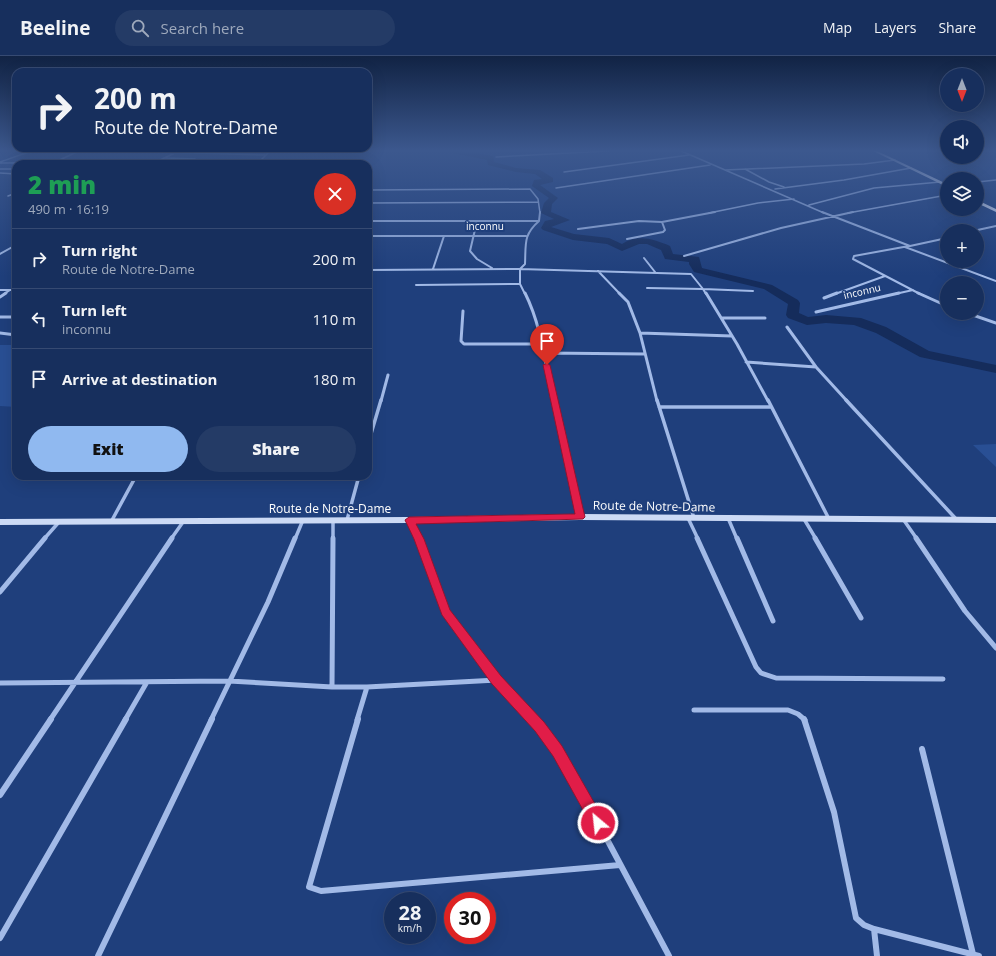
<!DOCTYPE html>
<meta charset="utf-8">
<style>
body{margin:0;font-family:"Open Sans",sans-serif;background:#243b66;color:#f1f3f6;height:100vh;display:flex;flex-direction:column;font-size:15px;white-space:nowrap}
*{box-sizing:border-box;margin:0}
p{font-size:13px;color:#9ea9bc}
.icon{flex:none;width:22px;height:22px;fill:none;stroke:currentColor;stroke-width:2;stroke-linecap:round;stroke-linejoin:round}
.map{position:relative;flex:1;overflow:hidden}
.details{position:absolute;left:12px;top:104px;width:360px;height:320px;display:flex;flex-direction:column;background:#172f5d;border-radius:12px;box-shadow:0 4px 16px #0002,0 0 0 1px #364a72}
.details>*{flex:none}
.top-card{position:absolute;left:12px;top:12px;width:360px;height:84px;border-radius:12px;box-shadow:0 4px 16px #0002,0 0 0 1px #364a72;background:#172f5d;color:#f1f3f6;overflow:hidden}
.needle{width:26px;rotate:180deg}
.fabs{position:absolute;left:940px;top:12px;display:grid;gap:8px}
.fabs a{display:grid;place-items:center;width:44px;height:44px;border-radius:50%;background:#172f5d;box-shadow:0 4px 16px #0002,0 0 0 1px #364a72;font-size:20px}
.speed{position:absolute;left:384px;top:836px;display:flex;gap:8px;font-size:20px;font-weight:700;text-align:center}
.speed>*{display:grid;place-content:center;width:52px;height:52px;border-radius:50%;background:#172f5d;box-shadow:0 4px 16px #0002,0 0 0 1px #364a72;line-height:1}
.speed small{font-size:10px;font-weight:400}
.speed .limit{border:6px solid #d22;background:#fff;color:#111}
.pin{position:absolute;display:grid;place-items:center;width:34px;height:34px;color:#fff;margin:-41px -17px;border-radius:50% 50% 50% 0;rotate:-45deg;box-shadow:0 0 4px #0007}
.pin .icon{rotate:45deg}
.me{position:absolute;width:44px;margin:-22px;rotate:332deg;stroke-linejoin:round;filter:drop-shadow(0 0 3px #0008)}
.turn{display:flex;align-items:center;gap:14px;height:84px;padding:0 16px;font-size:18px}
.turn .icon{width:52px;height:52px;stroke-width:2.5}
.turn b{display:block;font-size:28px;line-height:34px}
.round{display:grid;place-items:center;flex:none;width:42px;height:42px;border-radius:21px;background:#243b66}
.headline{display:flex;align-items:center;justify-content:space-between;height:68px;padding:0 16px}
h1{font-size:24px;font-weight:800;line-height:30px;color:#1e9e55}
.action{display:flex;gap:8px;margin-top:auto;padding:8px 16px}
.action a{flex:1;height:46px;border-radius:24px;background:#90b9f0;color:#111;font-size:16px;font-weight:800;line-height:46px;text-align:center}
.action a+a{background:#243b66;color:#f1f3f6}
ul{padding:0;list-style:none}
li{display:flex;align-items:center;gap:12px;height:60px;padding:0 16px;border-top:1px solid #364a72}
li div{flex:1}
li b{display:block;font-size:15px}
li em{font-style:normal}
header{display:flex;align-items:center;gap:24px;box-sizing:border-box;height:56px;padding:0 20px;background:#172f5d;border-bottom:1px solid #364a72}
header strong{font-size:19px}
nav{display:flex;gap:22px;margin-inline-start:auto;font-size:14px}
.search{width:280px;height:36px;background:#243b66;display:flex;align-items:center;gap:10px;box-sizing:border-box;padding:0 14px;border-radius:22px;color:#9ea9bc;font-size:15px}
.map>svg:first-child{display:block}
.green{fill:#294f94}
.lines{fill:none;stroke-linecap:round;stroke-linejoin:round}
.river{fill:#152c5b;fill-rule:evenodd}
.street-far5{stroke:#a2bae7;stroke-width:1.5}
.street-far4{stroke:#a2bae7;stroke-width:2}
.street-far3{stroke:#a2bae7;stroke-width:3}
.street-far2{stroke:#a2bae7;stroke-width:3.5}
.street-far1{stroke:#a2bae7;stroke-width:5}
.street{stroke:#a2bae7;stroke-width:6}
.secondary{fill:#ccdaf5;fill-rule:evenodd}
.primary{fill:#e3ebfd;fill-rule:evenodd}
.route{fill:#e11d48;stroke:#92132f}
.labels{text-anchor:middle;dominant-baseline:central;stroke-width:4;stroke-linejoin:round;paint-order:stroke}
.far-street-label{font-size:10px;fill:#fff;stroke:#1f3f7c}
.street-label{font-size:12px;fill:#fff;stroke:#1f3f7c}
</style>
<header>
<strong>Beeline</strong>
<div class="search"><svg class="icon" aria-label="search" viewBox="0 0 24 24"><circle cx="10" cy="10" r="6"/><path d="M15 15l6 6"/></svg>Search here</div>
<nav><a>Map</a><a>Layers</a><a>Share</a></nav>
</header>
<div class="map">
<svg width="996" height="900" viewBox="0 0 996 900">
<rect width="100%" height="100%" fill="#1f3f7c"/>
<!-- green -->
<path class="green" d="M0 289H16V351L0 350Z
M996 388V411L973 389Z"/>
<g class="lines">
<!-- river -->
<path class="river" d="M445 94H457L493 100 494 106 516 112 540 114 553 122V126L540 129 558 142 552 148 551 156 570 164 551 171 574 178 609 182 622 188C638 178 653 183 670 190L673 198 699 201 702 212 772 229 798 244 800 247 799 257 808 261 826 259 861 262 886 271 929 295 996 309V317L920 301 876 277 854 269 826 267 807 269 788 262 786 259 788 248 764 233 694 216 689 208V206L665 203 661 194 647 188H639L622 195 607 188 573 184 543 174 541 172 545 165 554 163 541 157 544 147 549 142 532 130 534 124 542 123 535 118 516 116 488 109 487 104 448 96Z"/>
<!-- street-far5 -->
<path class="street-far5" d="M0 94 27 95
M33 94 75 96
M206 94H218
M679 94 824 157
M496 101 626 94
M165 102 195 103
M342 104 345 108
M0 106 34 94
M156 106 181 94
M0 107 156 106 179 108
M53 107 79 95 88 94 265 99
M257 108 271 94
M0 113H16
M745 113 769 126 784 131
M725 114 864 108 895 104
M564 116 689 99
M0 117 16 118
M977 126 996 124
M556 132 710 109
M775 133 844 124 911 112
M368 134 530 133 538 143 540 157
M8 140 16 137
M368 147 538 146
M809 149 874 132 940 126
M709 157 758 147 794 143
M848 157 947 139"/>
<!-- street-far4 -->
<path class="street-far4" d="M822 156 910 190 947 182
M368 165H539C523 179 526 188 525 208L520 213V228L525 238
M477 165 470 195 477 203 492 212
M539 165 540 156
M578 173 639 165 662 166 715 156
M973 175 996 170
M368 180H444L433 213
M444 180H526
M627 183 663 176 665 174 662 166
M909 190 854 200 853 203 920 238
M905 191 996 225
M0 198 16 189
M684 200 781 172 853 156
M644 202 655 216
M368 214 520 213 691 218 703 233 753 235
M598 215 620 238
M416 229 520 228
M647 232 703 233 706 238
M0 234H16
M4 238 10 234
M835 238 885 220
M895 238 913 234"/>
<!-- street-far3 -->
<path class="street-far3" d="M525 237C542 271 545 308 553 345
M619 237 628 246 640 277
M706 237 737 288 768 345
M918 237 947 250
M0 241 6 237
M824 242 837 237
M463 255 461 285 464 288H543
M816 256 899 237
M967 257 996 267
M0 261H16
M722 262H765
M787 271 816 311
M0 277 16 279
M545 297 645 298
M746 306 816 311 847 345
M381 345 388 319
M657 345 640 277 732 280"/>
<!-- street-far2 -->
<path class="street-far2" d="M553 344 580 461
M657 344 694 462
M768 344 829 463
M846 344 957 464
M659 351H771
M368 388 381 344
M688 462 698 483
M728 462 737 483
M804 463 816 483
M903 463 917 483
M347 464 359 420
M409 464 419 483
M111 466 136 420
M44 483 59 466
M171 483 183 466
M295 483 303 464
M333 483V465"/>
<!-- street-far1 -->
<path class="street-far1" d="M419 482 446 556 497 624 533 664
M697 482 756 611 761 617 776 622 943 623
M737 482 773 565
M815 482 861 562
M916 482 965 555 996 592
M0 536 45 482
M0 627 229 625 332 631H367L497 624
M332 631 333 482
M694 654H788L798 658 805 664
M50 664 172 482
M125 664 147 626
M211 664 268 546 295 482
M357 664 367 631"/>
<!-- street -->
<path class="street" d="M358 663 309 831 321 835 620 809
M532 663 558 695 576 725 669 900
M804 663 834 756 856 862 864 869 874 873 979 900
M922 693 973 898
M0 739 51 663
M874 873 877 900
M0 882 126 663
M98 900 212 663"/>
<!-- secondary -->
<path class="secondary" d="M580 458 996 461V467L580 464 409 467 0 469V463L409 461Z"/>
<!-- primary -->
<path class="primary" d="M871 94H875L947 128V131Z
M977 144 996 153V156L977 147Z"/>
</g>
<!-- sky -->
<linearGradient id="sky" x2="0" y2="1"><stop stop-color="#112344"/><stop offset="0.43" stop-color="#3c588e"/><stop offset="1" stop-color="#3c588e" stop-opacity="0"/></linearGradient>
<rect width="996" height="220" fill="url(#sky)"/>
<!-- route -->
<path class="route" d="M547 307 550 309 585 461 583 463 416 468 424 483 450 554 501 620 544 666 562 690 603 762 605 767 603 772 598 774 593 772 553 700 535 675 492 628 442 559 414 483 405 464 409 461 575 458 543 309Z"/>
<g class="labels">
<!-- far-street labels -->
<g class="far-street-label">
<text x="485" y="170">inconnu</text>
<text transform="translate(862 235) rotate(-13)">inconnu</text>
</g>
<!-- street labels -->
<g class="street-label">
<text transform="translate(654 450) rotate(1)">Route de Notre-Dame</text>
<text x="330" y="452">Route de Notre-Dame</text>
</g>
</g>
</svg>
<div class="fabs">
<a><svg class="needle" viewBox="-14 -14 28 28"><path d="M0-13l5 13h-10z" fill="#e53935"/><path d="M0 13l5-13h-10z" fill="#9ea9bc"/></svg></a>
<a><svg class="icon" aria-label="sound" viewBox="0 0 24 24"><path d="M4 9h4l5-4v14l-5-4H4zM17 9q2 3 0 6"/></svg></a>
<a><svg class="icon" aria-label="layers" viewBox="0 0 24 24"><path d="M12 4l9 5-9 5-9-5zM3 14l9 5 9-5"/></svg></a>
<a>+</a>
<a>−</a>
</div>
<div class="speed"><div>28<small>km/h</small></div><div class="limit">30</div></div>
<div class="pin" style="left:547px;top:309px;background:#d93025"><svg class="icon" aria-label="arrive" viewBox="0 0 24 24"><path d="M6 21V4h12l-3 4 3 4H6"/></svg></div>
<svg class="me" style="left:598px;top:767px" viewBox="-20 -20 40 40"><circle r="17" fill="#e11d48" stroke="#fff" stroke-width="3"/><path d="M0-11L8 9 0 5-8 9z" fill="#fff"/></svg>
<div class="top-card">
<div class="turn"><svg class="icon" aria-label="right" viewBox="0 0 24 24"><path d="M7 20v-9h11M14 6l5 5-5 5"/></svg><div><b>200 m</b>Route de Notre-Dame</div></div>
</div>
<section class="details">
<div class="headline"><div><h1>2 min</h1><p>490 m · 16:19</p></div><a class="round" style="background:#d93025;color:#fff"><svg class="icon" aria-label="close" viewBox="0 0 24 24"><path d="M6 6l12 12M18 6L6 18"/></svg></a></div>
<ul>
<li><svg class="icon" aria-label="right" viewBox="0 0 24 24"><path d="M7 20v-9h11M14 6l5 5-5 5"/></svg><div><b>Turn right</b><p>Route de Notre-Dame</p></div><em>200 m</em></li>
<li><svg class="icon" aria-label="left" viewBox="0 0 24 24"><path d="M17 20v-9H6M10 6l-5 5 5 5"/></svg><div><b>Turn left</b><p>inconnu</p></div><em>110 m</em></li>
<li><svg class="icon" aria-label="arrive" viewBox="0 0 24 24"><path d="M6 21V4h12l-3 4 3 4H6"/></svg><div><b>Arrive at destination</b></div><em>180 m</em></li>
</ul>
<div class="action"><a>Exit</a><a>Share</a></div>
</section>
</div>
